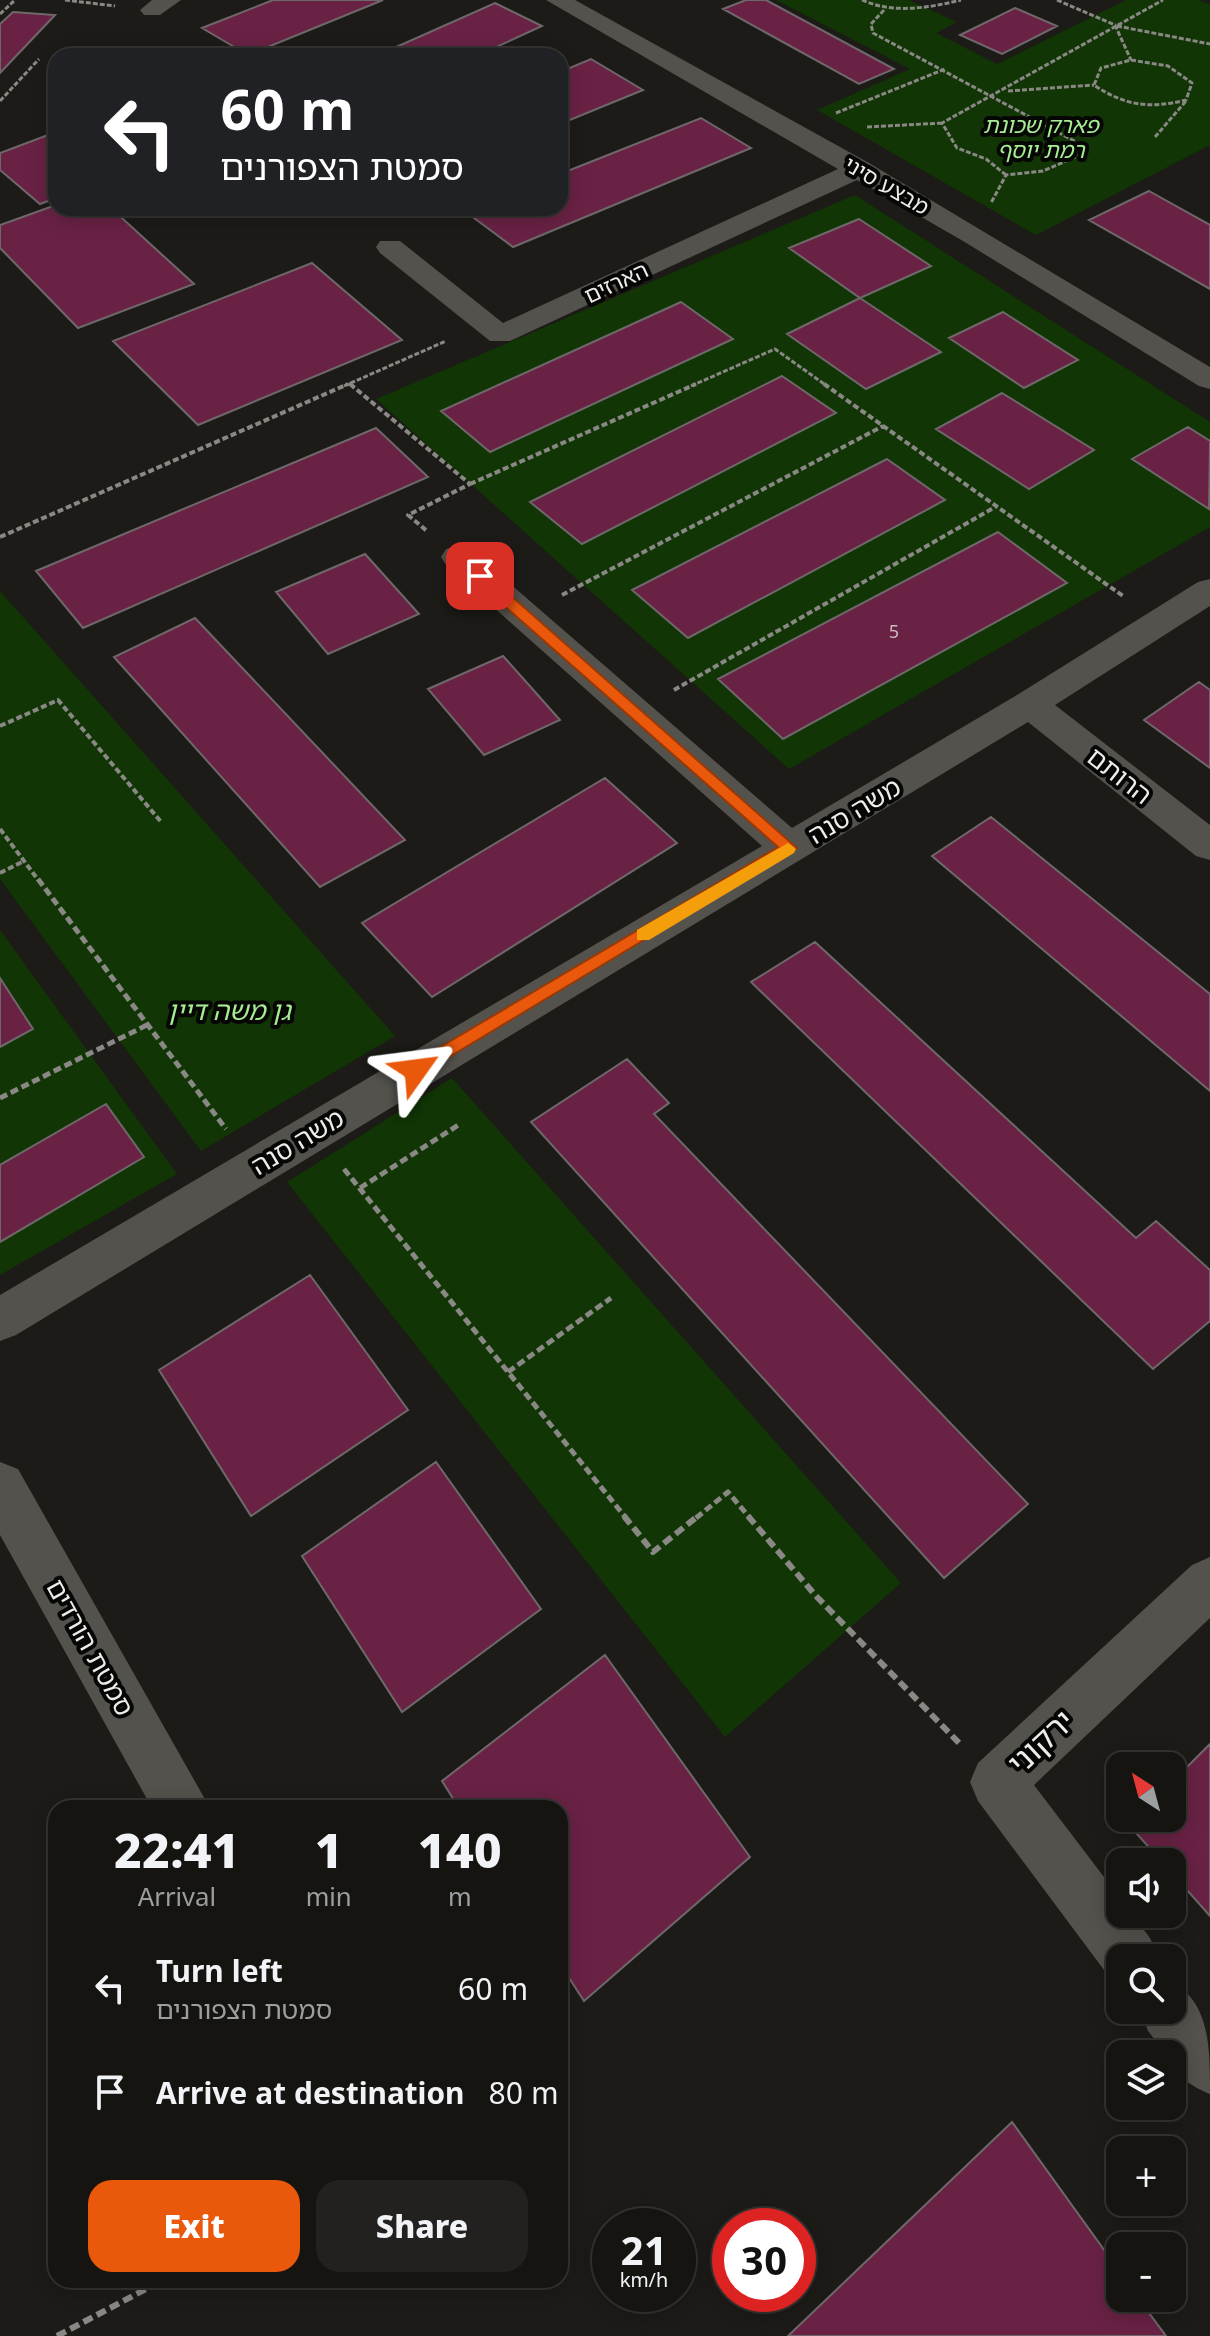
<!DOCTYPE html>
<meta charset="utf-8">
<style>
body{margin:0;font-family:Georgia,"Noto Sans Hebrew",serif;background:#22211f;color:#f1f3f6;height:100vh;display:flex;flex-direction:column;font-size:30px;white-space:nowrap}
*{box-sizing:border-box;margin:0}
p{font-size:26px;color:#9d9e9f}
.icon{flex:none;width:44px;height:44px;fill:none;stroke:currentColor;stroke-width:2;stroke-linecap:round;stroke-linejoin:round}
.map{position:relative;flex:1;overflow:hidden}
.drawer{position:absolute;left:48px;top:1800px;width:520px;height:488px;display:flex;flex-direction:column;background:#151411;border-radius:24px;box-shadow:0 4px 20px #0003,0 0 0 2px #343331}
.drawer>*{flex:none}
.hud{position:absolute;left:48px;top:48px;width:520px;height:168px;border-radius:24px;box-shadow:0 4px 20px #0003,0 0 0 2px #343331;background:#202124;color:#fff;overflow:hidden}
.needle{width:52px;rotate:324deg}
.buttons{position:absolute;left:1106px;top:1752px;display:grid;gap:16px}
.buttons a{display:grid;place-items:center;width:80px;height:80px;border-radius:16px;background:#151411;box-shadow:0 4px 20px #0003,0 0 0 2px #343331;font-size:40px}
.speed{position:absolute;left:592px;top:2208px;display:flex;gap:16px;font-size:40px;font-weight:700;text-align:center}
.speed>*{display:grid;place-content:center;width:104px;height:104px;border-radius:50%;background:#151411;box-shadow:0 4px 20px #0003,0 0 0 2px #343331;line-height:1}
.speed small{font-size:20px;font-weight:400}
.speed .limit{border:12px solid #d22;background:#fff;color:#111}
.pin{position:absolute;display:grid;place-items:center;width:68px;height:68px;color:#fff;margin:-34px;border-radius:16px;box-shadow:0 4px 12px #0006}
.me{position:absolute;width:88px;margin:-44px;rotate:59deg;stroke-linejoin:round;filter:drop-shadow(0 0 6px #0008)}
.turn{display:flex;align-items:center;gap:28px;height:168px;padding:0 40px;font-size:36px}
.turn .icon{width:104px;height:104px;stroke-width:2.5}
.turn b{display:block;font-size:56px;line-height:68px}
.eta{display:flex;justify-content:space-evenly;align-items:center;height:136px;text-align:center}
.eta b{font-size:48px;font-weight:800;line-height:56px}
.button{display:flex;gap:16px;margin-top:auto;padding:16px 40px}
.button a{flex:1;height:92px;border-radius:24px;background:#ea580c;color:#fff;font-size:32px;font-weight:800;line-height:92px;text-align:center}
.button a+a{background:#22211f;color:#f1f3f6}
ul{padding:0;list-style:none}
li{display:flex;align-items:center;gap:24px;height:104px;padding:0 40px}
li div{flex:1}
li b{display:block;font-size:30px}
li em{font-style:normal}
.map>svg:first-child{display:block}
.green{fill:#113505}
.building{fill:#692244;stroke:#6e686a;stroke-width:2}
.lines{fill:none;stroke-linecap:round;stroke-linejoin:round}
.path-far3{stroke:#898884;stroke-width:3;stroke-dasharray:5 2;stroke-linecap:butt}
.path-far2{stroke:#898884;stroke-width:4;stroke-dasharray:6 3;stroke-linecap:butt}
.path-far1{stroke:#898884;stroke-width:5;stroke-dasharray:8 4;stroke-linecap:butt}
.path{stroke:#898884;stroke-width:6;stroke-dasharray:10 5;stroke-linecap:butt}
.minor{fill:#53524d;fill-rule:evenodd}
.route{fill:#ea580c;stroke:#983908;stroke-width:2}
.slow{fill:#f59e0b}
.labels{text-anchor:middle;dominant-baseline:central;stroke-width:8;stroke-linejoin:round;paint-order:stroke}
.far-number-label{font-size:18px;fill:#ccbac0}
.far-park-label{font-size:22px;font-style:italic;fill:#a6ed94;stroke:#060605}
.far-street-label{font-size:22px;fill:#edede9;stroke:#060605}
.street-label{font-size:26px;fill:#edede9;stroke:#060605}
.park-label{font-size:26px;font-style:italic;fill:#a6ed94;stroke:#060605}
.near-street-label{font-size:32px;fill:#edede9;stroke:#060605}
</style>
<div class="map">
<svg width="1210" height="2336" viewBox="0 0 1210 2336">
<rect width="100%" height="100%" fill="#1c1b17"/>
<!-- green -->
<path class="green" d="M776 0H909L957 22 936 33 997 64 1126 0H1199L1210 5V145L1036 235 817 110 910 69Z
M855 195 1210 422V527L789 769 376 399Z
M0 591 395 1036 201 1151 0 879Z
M0 930 177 1174 0 1275Z
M452 1078 901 1583 725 1737 287 1182Z"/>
<!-- building -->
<path class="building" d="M273 0H383L248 55 202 28Z
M746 0H766L894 69 859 84 723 9Z
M495 3 542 26 477 56H376Z
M1015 8 1057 26 1002 54 960 35Z
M13 12 55 15 0 73V24Z
M591 59 643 90 560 124V72Z
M701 118 751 148 513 247 466 212 476 208H560V174Z
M56 132V198L40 204 0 170V153Z
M1149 191 1210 225V289L1089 220Z
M56 205V208H111L194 284 78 328 0 248V225Z
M859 219 931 266 860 298 789 248Z
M312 263 402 340 198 425 113 341Z
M860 298 941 352 866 389 787 334Z
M681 302 733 339 490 452 441 411Z
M1003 312 1078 360 1024 388 949 338Z
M782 376 836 413 582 544 530 502Z
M1002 393 1094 450 1029 489 936 429Z
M1188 427 1210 441 1209 509 1132 459Z
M376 428 428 477 83 628 36 571Z
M887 459 945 500 688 638 632 590Z
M998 532 1067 583 783 739 718 679Z
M365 554 419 614 328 654 276 592Z
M195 618 405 840 320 887 114 657Z
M503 656 560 720 484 755 428 689Z
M1199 682 1210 690V768L1144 720Z
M605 778 677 843 432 997 362 923Z
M991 817 1210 994V1091L932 856Z
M815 942 1136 1238 1156 1221 1210 1270V1321L1153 1369 751 982Z
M0 978 33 1029 0 1047Z
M627 1059 669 1103 654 1114 1028 1504 944 1578 531 1122Z
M106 1104 144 1157 0 1242V1165Z
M310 1275 408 1410 251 1516 159 1370Z
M436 1462 541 1609 402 1712 302 1556Z
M605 1655 750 1857 584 2001 560 1964V1808H459L442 1781Z
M1210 1744V1916L1172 1873V1862H1162L1129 1825 1136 1818H1172V1782Z
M1012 2122 1120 2272V2298H1138L1166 2336H788Z"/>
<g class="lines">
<!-- path-far3 -->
<path class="path-far3" d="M65 0 115 6
M862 0C893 14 928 8 961 0
M1057 0 1115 25 1131 60
M884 10 871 24 873 33 1078 143 1082 154 1043 171 1006 175 991 203
M0 14 15 0
M1117 26 1210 44
M1131 60 1168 66 1192 83 1186 100C1150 109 1125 106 1094 85L1101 68Z
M1008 91 1094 85
M0 101 39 59
M836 113 945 69
M867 127 942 123
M1155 137 1186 101
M1006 175 986 159 957 148 942 123 1163 0
M349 383 353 386
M344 386 446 341
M691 386 775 349 827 386"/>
<!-- path-far2 -->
<path class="path-far2" d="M350 384 470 484 408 515 427 531
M824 384 1123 596
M470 484 696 384
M0 537 348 384
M562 595 883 426
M674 690 997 506
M0 726 58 700 162 823
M0 829 39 881
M0 873 24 861"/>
<!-- path-far1 -->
<path class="path-far1" d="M38 879 226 1129
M0 1098 147 1025
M344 1169 626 1518
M360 1188 460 1124
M508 1372 611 1298
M696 1518 728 1492 750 1518"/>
<!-- path -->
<path class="path" d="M624 1516 653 1552 698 1516
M748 1516 816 1596 960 1744
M57 2336 163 2280"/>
<!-- minor -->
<path class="minor" d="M152 0H181L160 15H144L140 10Z
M546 0H575L869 163 1210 367V389L1199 386 963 241 857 180 510 341H490L380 253 376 247 380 241H400L503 323 838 169Z
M458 546 470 549 792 828 1017 695 1198 582 1210 579V606L1055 705 1210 825V860L1196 856 1028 722 16 1335 0 1341V1295L762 846 446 565 441 557 446 549Z
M0 1462 18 1469 210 1808H152L0 1535Z
M1210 1557V1618L1034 1785 1120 1898V1914H1132L1150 1938 1159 1958H1120V1983L1110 1978 978 1801 970 1782 978 1763 1192 1565Z
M1172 1982C1210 2003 1210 2047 1210 2094 1193 2087 1172 2076 1172 2054H1166L1148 2031 1140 2010H1172Z"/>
</g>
<!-- route -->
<path class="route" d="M475 573H485L797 848 416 1077 410 1075V1065L778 847 475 580Z"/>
<!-- slow -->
<path class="slow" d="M788 843 796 849 794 853 649 940H637V930Z"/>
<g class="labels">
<!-- far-number labels -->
<g class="far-number-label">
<text x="894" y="631">5</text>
</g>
<!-- far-park labels -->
<g class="far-park-label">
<text x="1041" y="124">פארק שכונת<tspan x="1041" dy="25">רמת יוסף</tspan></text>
</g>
<!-- far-street labels -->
<g class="far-street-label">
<text transform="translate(887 185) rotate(30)">מבצע סיני</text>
<text transform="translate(616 282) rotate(-25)">הארזים</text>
</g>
<!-- street labels -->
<g class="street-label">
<text transform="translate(1120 775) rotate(38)">הרותם</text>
<text transform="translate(854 810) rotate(-31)">משה סנה</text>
<text transform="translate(297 1141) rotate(-31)">משה סנה</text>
<text transform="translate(91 1647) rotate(61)">סמטת הורדים</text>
</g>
<!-- park labels -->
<g class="park-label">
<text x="229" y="1010">גן משה דיין</text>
</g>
<!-- near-street labels -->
<g class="near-street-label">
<text transform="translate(1040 1741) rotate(-43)">ירקוני</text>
</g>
</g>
</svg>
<div class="buttons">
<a><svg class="needle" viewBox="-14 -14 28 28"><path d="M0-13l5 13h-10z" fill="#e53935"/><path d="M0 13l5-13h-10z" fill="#9d9e9f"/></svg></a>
<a><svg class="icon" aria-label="sound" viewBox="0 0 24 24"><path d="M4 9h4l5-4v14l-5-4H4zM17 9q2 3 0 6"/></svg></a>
<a><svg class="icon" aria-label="search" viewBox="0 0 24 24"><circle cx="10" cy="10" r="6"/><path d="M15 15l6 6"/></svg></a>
<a><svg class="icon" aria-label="layers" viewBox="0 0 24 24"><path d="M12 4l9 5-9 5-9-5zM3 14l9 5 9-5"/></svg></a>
<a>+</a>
<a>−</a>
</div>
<div class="speed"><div>21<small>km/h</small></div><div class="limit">30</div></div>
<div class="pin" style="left:480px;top:576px;background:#d93025"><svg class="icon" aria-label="arrive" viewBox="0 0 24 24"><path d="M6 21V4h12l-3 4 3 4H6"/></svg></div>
<svg class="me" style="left:416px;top:1070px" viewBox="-20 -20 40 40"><path d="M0-17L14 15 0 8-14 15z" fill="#ea580c" stroke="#fff" stroke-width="4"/></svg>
<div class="hud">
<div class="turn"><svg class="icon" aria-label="left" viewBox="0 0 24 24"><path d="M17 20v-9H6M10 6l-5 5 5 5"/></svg><div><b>60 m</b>סמטת הצפורנים</div></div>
</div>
<section class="drawer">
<div class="eta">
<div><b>22:41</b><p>Arrival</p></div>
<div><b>1</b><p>min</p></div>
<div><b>140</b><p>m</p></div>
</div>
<ul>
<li><svg class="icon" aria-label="left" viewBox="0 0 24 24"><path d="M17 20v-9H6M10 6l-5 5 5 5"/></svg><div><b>Turn left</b><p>סמטת הצפורנים</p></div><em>60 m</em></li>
<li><svg class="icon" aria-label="arrive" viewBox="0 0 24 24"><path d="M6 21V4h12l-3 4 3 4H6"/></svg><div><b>Arrive at destination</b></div><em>80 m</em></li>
</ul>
<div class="button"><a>Exit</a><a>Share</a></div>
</section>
</div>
